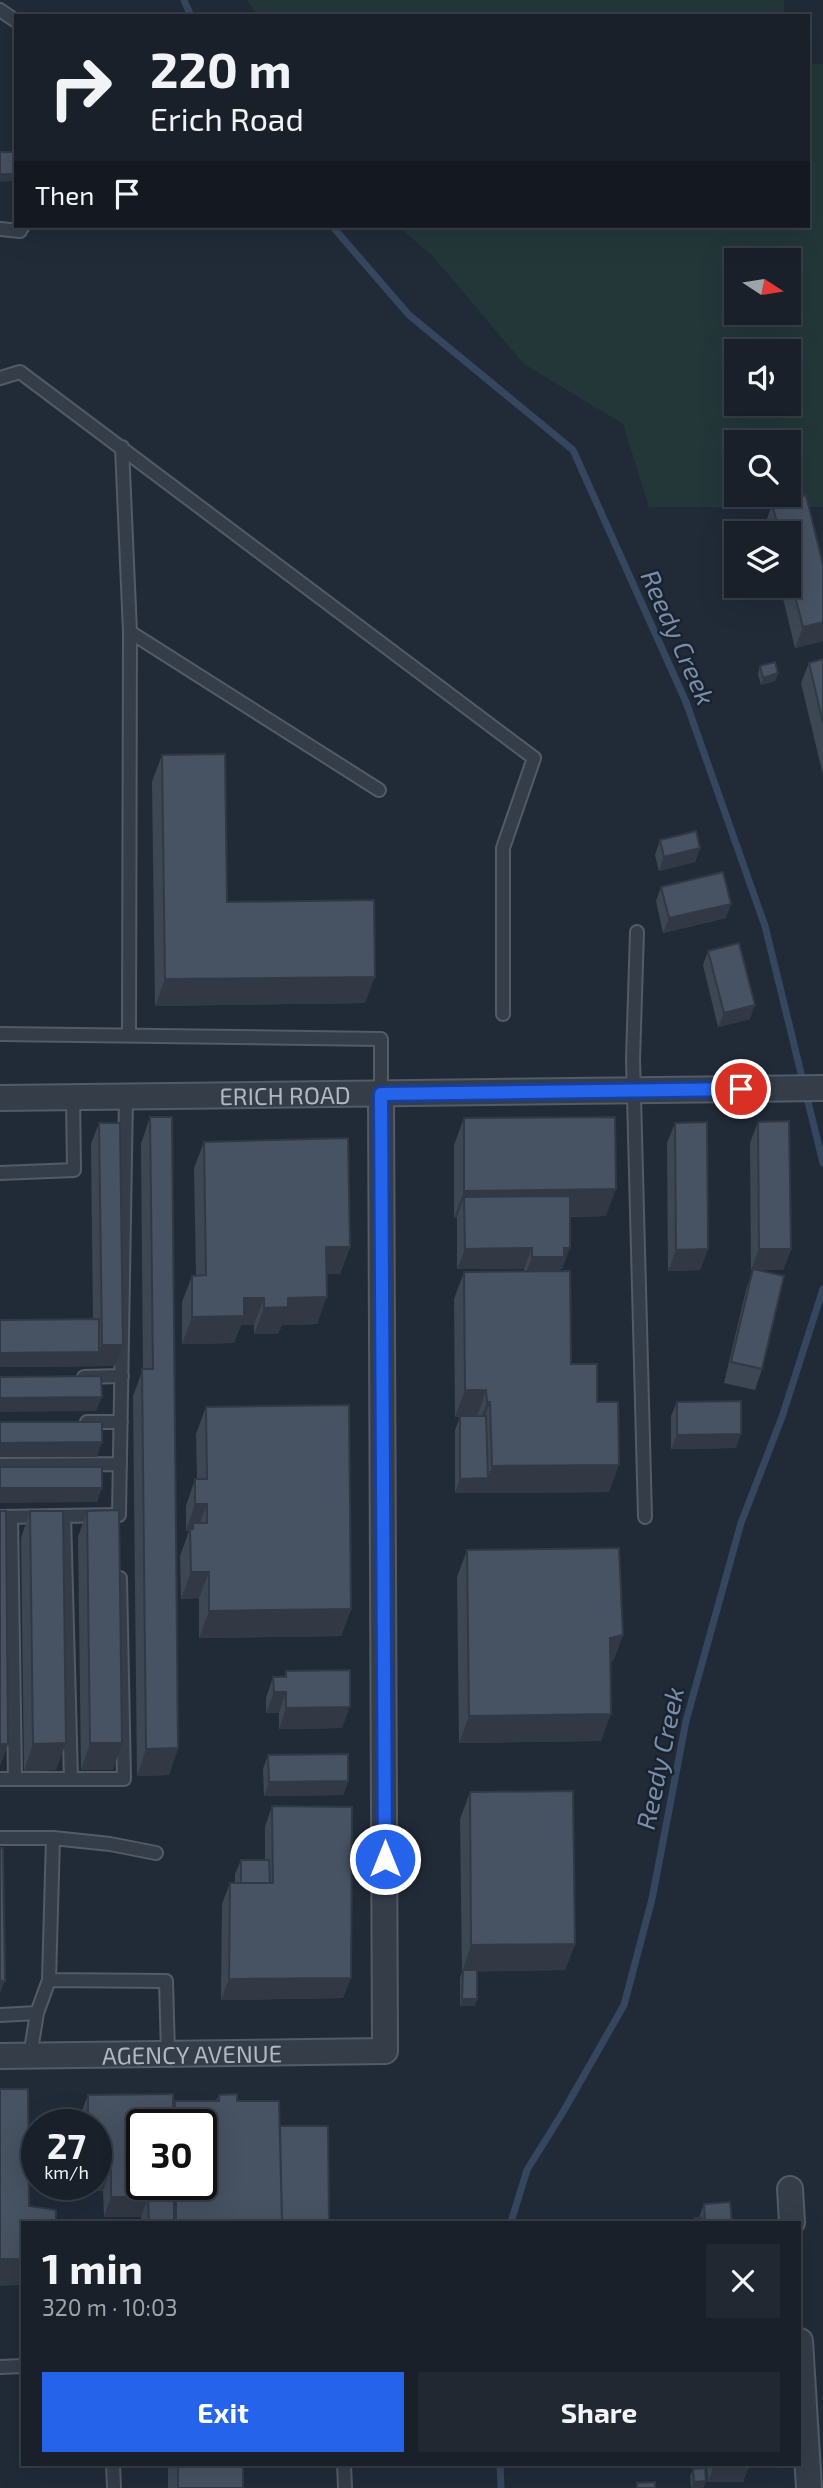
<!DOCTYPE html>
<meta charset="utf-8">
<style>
body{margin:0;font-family:"Exo 2",sans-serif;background:#222832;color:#f1f3f6;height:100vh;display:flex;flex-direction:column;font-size:26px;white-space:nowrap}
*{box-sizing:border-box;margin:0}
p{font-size:23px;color:#9fa3a8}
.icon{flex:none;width:38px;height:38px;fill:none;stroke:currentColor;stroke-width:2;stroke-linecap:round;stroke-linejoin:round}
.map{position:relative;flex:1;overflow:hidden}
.sheet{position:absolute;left:21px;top:2221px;width:780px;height:245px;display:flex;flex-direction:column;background:#19202a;border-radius:0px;box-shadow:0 7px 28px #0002,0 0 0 2px #373e47}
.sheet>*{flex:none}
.top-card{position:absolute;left:14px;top:14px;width:796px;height:214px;border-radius:0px;box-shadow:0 7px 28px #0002,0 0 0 2px #373e47;background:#19202a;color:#f1f3f6;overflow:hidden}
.needle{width:46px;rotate:102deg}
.tools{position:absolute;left:724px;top:248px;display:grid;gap:14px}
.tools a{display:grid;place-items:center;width:77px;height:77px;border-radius:0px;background:#19202a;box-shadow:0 7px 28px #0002,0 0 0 2px #373e47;font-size:35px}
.speed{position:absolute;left:21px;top:2109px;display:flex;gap:14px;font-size:35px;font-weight:700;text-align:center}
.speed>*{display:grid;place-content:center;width:91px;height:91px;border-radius:50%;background:#19202a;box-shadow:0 7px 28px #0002,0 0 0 2px #373e47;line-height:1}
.speed small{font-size:18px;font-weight:400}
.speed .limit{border:4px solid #111;border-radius:10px;background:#fff;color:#111}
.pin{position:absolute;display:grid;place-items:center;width:60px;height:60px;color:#fff;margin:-30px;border:4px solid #fff;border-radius:50%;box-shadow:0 2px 7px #0007}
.me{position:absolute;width:77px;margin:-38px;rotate:0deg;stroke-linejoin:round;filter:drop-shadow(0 0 5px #0008)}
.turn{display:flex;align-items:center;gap:24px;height:147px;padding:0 21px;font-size:32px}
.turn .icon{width:91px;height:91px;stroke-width:2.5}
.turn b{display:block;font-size:49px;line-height:60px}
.then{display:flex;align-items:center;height:66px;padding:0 21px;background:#0003;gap:14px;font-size:26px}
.round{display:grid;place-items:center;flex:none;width:74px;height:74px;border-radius:0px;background:#222832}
.summary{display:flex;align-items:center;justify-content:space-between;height:119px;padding:0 21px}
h1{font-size:42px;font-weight:700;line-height:52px}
.cta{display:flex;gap:14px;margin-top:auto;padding:14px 21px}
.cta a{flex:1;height:80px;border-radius:0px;background:#2563eb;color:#fff;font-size:28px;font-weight:700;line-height:80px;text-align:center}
.cta a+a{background:#222832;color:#f1f3f6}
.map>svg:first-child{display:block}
.green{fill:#233739;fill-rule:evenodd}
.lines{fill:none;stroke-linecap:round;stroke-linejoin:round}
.stream{stroke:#35475f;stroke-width:7}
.lane-casing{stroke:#525b66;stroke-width:16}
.street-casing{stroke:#525b66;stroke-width:28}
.lane{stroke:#343d48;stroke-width:12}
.street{stroke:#343d48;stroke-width:24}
.wall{fill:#3d4754;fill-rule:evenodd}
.shaded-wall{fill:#323945}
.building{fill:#475262;stroke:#323945;stroke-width:2}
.route-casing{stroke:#184099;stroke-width:18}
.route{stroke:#2563eb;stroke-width:12}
.labels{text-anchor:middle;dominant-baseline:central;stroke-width:5;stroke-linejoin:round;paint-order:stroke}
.street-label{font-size:24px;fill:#afb8c5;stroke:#1a222d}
.water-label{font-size:26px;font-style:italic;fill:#778fad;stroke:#1a222d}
</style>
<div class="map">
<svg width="823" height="2488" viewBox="0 0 823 2488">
<rect width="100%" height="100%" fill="#212b38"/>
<!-- green -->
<path class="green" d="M247 0H784V16H258Z
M809 64H823V507H649L623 424 524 364 432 255 397 226H808ZM737 261H789V313H737ZM737 352H789V404H737ZM737 443H789V495H737Z"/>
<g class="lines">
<!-- stream -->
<path class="stream" d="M184 0 191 16
M332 226 409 315 573 450 686 702 765 926 823 1163
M511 2222 527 2170 563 2112 624 2005 652 1899 686 1721 741 1523 782 1417 823 1289
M500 2464 501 2488"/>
<!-- lane casing -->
<g class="lane-casing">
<path id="lane" d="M0 10 16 21
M0 229 20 231 23 226
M0 378 20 372 534 758 503 848V1014
M122 447 130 632 379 790
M637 932 633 1059 645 1517
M0 1034 381 1039V1094
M129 1035 130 632
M0 1173 74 1170 73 1098
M84 1377 122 1376
M87 1422H121
M0 1465 120 1464
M64 1516 71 1779
M0 1517 119 1515 126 1097
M11 1517 15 1779
M0 1779H124L120 1578
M0 1838H53
M49 1980 53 1838 110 1844 156 1853
M0 2015 37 2013
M30 2056 37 2013 49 1980 166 1981 168 2053
M0 2367 23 2366
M113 2464 114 2488
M344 2464 345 2488"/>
</g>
<!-- street casing -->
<g class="street-casing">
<g id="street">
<path id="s1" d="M0 1098 823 1088"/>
<path id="s2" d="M0 2056 385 2051 381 1094"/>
<path d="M790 2189 792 2222"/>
<path d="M800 2341 809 2488"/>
</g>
</g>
<!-- lane -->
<use href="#lane" class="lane"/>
<!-- street -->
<use href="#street" class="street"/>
</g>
<!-- wall -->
<path class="wall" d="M806 495 823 565V641L795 648 780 586H789V534H767L765 525 772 504Z
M823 659V775L801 683 809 663Z
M760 666 778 673 775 681 761 685 758 674Z
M162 755 227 902 365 1003 155 1006 152 782Z
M660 840 700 848 695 862 659 871 655 855Z
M661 887 726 918 663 933 656 901Z
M708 951 750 1019 718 1027 703 965Z
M150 1117 178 1748 169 1775 137 1776 133 1396 143 1369 141 1144Z
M464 1118 606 1216 570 1217 562 1269H560L559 1272 571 1364 597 1402 609 1492 455 1493V1430L460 1417H455L454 1299 464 1272H524V1269H457V1218H454V1145Z
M758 1122 791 1249 783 1270H759L762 1369 755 1390 724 1383 746 1290 753 1270H751L750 1143Z
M99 1123 115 1366 0 1367 93 1319 91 1144Z
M675 1123 708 1249 700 1270 668 1271 667 1143Z
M204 1142 350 1247 340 1274H327L317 1324 282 1325 278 1334H254V1325H241L234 1343 182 1344V1302L192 1276 196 1275 194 1168Z
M677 1402 736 1448 671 1449V1416Z
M206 1407 351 1609 341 1636 199 1638V1598L181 1599 180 1556 189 1531H186V1506L195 1479H197L196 1434Z
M30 1511 56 1770 24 1771 21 1538Z
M87 1511 113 1770H81L78 1537Z
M467 1550 623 1635 613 1661 610 1662 601 1741 459 1743 457 1577Z
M286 1671 342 1728 279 1729V1713H266V1698L273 1677H284Z
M268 1755 348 1781 343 1795 264 1796 263 1769Z
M470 1792 575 1944 565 1970 477 1971V1999L475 2006H460V1978L462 1972 460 1819Z
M272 1806 343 1998 221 2000 222 1904 230 1883H235V1874L241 1860H265V1827Z
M88 2095 173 2108 175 2101H216L219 2095 237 2101 280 2126 329 2222H141V2217H104L103 2191 81 2189V2184H96V2124H80V2116ZM142 2124H201V2184H142Z
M704 2204 732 2222H693L695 2218H699Z
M168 2464H243V2488H168Z
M708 2464H748V2468L743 2482H708L707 2468Z
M693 2469 706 2481 703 2488H691L690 2476Z"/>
<!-- shaded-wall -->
<path class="shaded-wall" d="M0 174H16V176L14 181 0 182Z
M823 622V641L795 648 803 627Z
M778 673 775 681 761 685 763 678Z
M700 848 695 862 659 871 664 857Z
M731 904 726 918 663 933 669 918Z
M375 977 365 1003 155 1006 165 979Z
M755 1005 750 1019 718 1027 724 1013Z
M616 1189 606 1216 464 1218V1197L457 1218H454L464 1191Z
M326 1247H350L340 1274H316Z
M532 1248 524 1269H457L465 1249Z
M564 1248H570L562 1269H560L556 1278H524L532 1257Z
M708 1249 700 1270 668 1271 676 1250Z
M759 1249H791L783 1270H751Z
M327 1297 317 1324 282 1325 278 1334H254L264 1308 288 1298Z
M244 1298H264L254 1325H241L234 1343 182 1344 192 1317Z
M102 1345H123L115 1366 0 1367V1353L99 1352Z
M465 1390H486L477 1417H455Z
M102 1397 96 1411 0 1412V1398Z
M487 1402H490L480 1429H477Z
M741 1434 736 1448 671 1449 677 1435Z
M102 1442 97 1457H0V1443Z
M619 1465 609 1492 455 1493 460 1479 488 1478 492 1466Z
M0 1488H102L97 1502 0 1503Z
M195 1504H207L197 1531 193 1529V1523L191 1531 190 1529 189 1531H186Z
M191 1572H209L199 1598 181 1599Z
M351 1609 341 1636 199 1638 209 1611Z
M623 1635 613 1661 600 1665 610 1638Z
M274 1692H286L279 1713H266Z
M350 1707 342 1728 279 1729 286 1708Z
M611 1714 601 1741 459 1743 469 1716Z
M66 1743 56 1770 24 1771 33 1744Z
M90 1743H122L113 1770H81Z
M0 1744H8L0 1767Z
M178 1748 169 1775 137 1776 146 1749Z
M348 1781 343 1795 264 1796 269 1782Z
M575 1944 565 1970 462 1972 471 1945Z
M351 1978 343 1998 221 2000 229 1979Z
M0 1981H5L0 1994Z
M462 1999H477L475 2006H460Z
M96 2169 111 2170 103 2191 81 2189 83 2184H96Z
M111 2197H148L141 2217H104Z
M0 2259H23V2276L19 2285 0 2286Z
M713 2468H748L743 2482H708Z
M706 2481 703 2488H691L694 2482Z"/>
<!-- building -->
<path class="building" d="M0 152H16V174H0Z
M806 495 823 565V622L803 627 789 573V534H780L772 504Z
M823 659V723L809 663Z
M775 662 778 673 763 678 760 666Z
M225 754 227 902 374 900 375 977 165 979 162 755Z
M696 831 700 848 664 857 660 840Z
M723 872 731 904 669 918 661 887Z
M739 943 755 1005 724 1013 708 951Z
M150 1117H172L178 1748 146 1749 142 1369H153Z
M615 1117 616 1189 464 1191V1118Z
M789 1121 791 1249H759L758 1122Z
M707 1122 708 1249 676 1250 675 1123Z
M99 1123H120L123 1345H102Z
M348 1138 350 1247H326L327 1297 288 1298V1307L264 1308V1298H244V1316L192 1317V1276L206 1275 204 1142Z
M570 1196V1248H564V1257H532V1248L465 1249 464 1197Z
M753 1269 784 1276 762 1369 731 1362Z
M570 1271 571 1364H597V1402H618L619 1465 492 1466 490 1402H487L486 1390H465L464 1272Z
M99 1319V1352L0 1353V1320Z
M101 1376 102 1397 0 1398V1377Z
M741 1401V1434L677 1435V1402Z
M349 1405 351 1609 209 1611V1572H191L190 1529H193V1523H207V1504H195V1479H207L206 1407Z
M460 1416H486L488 1478 460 1479Z
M0 1422H102V1442L0 1443Z
M0 1467H102V1488H0Z
M119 1510 122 1743H90L87 1511Z
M0 1511H6L8 1744H0Z
M30 1511H63L66 1743 33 1744Z
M619 1548 623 1635 610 1638 611 1714 469 1716 467 1550Z
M350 1670V1707L286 1708V1692H274L273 1677H286V1671Z
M348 1754V1781L269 1782 268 1755Z
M573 1791 575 1944 471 1945 470 1792Z
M272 1806 352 1807 351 1978 229 1979 230 1883H273Z
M0 1848H3L5 1981H0Z
M241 1860H269L270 1883H241Z
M463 1970H477V1999H462Z
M0 2089H28L29 2206 56 2210V2222H23V2259H0Z
M173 2094V2124H142V2184H174V2222H149L148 2197H111V2170L96 2169V2124H88V2095Z
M237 2094V2101H279L282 2222H176V2184H201V2124H175V2101H219V2095Z
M280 2126H328L329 2222H282Z
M730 2202 732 2222H705L704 2204Z
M695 2218H702V2222H695Z
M178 2464H243V2488H178Z
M713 2464H748V2468H713Z
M705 2468 706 2481 694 2482 693 2469Z
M655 2482V2488H637V2483Z"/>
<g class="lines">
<!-- route casing -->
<g class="route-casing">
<path id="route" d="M385 1859 381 1094 741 1089"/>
</g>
<!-- route -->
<use href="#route" class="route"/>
</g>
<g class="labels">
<!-- street labels -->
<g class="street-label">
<text stroke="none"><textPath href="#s1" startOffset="285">ERICH ROAD</textPath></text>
<text stroke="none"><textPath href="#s2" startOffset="192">AGENCY AVENUE</textPath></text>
</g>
<!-- water labels -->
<g class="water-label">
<text transform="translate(679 637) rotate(66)">Reedy Creek</text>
<text transform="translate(659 1758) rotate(-78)">Reedy Creek</text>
</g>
</g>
</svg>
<div class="tools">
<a><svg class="needle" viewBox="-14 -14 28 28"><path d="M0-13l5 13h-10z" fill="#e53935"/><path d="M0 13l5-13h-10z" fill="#9fa3a8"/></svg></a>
<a><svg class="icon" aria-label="sound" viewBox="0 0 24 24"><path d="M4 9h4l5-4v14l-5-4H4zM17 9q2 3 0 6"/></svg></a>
<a><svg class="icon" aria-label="search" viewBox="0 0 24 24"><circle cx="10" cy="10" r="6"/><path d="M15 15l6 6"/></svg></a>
<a><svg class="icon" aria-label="layers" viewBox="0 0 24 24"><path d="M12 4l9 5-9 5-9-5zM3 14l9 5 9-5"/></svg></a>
</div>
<div class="speed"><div>27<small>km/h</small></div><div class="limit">30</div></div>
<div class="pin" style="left:741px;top:1089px;background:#d93025"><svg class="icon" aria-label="arrive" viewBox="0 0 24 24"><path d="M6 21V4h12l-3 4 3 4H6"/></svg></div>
<svg class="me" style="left:385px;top:1859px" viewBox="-20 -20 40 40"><circle r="17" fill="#2563eb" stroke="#fff" stroke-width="3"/><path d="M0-11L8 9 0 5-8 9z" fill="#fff"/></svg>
<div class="top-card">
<div class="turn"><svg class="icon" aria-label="right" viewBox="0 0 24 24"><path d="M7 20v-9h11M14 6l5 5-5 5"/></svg><div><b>220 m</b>Erich Road</div></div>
<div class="then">Then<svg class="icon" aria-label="arrive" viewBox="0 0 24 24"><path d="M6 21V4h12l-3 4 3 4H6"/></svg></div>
</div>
<section class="sheet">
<div class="summary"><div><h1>1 min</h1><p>320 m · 10:03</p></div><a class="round"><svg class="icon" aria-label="close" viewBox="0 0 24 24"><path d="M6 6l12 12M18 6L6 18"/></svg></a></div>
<div class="cta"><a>Exit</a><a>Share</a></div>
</section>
</div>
